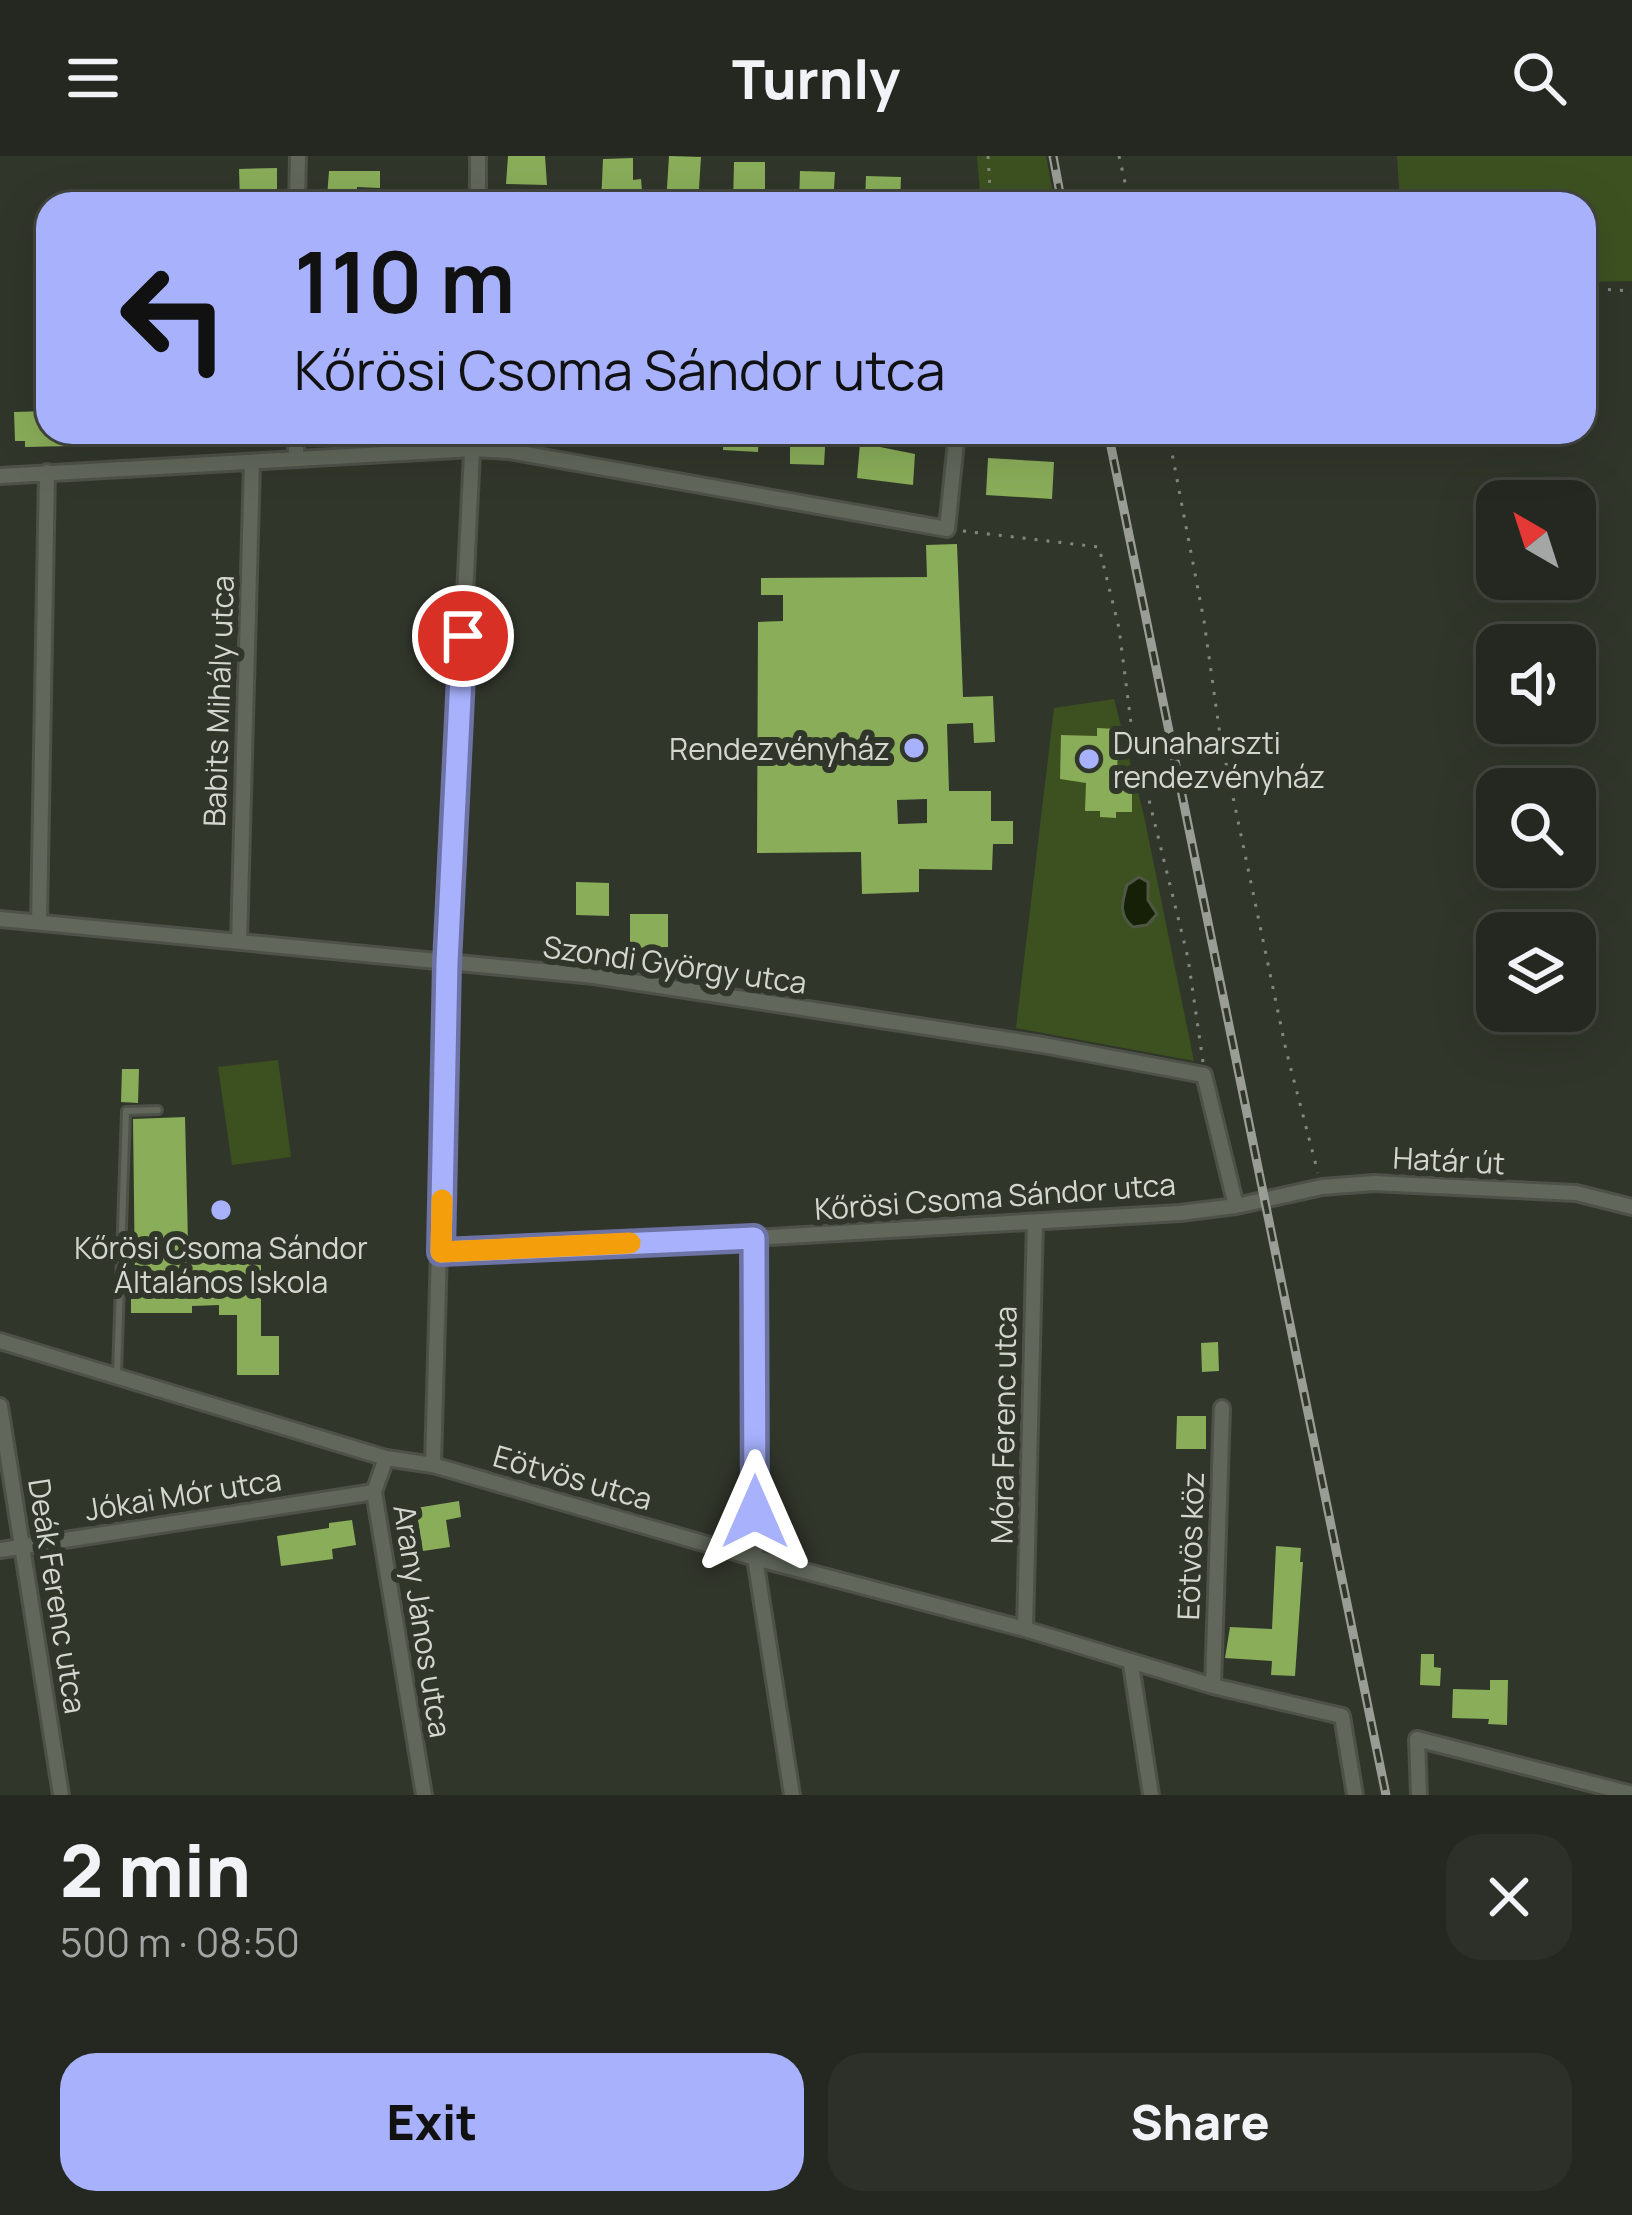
<!DOCTYPE html>
<meta charset="utf-8">
<style>
body{margin:0;font-family:Manrope,sans-serif;background:#2d3029;color:#f1f3f6;height:100vh;display:flex;flex-direction:column;font-size:45px;white-space:nowrap}
*{box-sizing:border-box;margin:0}
p{font-size:39px;color:#a3a6a5}
.icon{flex:none;width:66px;height:66px;fill:none;stroke:currentColor;stroke-width:2;stroke-linecap:round;stroke-linejoin:round}
.map{position:relative;height:1639px;overflow:hidden}
.panel{display:flex;flex-direction:column;background:#252820;flex:1}
.panel>*{flex:none}
.banner{position:absolute;left:36px;top:36px;width:1560px;height:252px;border-radius:36px;box-shadow:0 12px 48px #0002,0 0 0 3px #42443e;background:#a7b1fc;color:#111;overflow:hidden}
.needle{width:78px;rotate:321deg}
.tools{position:absolute;left:1476px;top:324px;display:grid;gap:24px}
.tools a{display:grid;place-items:center;width:120px;height:120px;border-radius:24px;background:#252820;box-shadow:0 12px 48px #0002,0 0 0 3px #42443e;font-size:60px}
.pin{position:absolute;display:grid;place-items:center;width:102px;height:102px;color:#fff;margin:-51px;border:6px solid #fff;border-radius:50%;box-shadow:0 3px 12px #0007}
.me{position:absolute;width:132px;margin:-66px;rotate:0deg;stroke-linejoin:round;filter:drop-shadow(0 0 9px #0008)}
.turn{display:flex;align-items:center;gap:42px;height:252px;padding:0 60px;font-size:54px}
.turn .icon{width:156px;height:156px;stroke-width:2.5}
.turn b{display:block;font-size:84px;line-height:102px}
.round{display:grid;place-items:center;flex:none;width:126px;height:126px;border-radius:36px;background:#2d3029}
.head{display:flex;align-items:center;justify-content:space-between;height:204px;padding:0 60px}
h1{font-size:72px;font-weight:800;line-height:90px}
.button{display:flex;gap:24px;margin-top:auto;padding:24px 60px}
.button a{flex:1;height:138px;border-radius:36px;background:#a7b1fc;color:#111;font-size:48px;font-weight:800;line-height:138px;text-align:center}
.button a+a{background:#2d3029;color:#f1f3f6}
header{display:flex;justify-content:space-between;align-items:center;height:156px;padding:0 60px;background:#252820;font-size:54px;font-weight:800}
.map>svg:first-child{display:block}
.green{fill:#3d5120}
.water{fill:#152006;stroke:#4e5743;stroke-width:3}
.building{fill:#89ad59;fill-rule:evenodd}
.lines{fill:none;stroke-linecap:round;stroke-linejoin:round}
.lane-casing{stroke:#4d5148;stroke-width:12}
.street-casing{stroke:#4d5148;stroke-width:20}
.path{stroke:#83877e;stroke-width:3;stroke-dasharray:3 9;stroke-linecap:butt}
.lane{stroke:#61675b;stroke-width:6}
.street{stroke:#61675b;stroke-width:14}
.rail-casing{stroke:#999d95;stroke-width:9}
.rail{stroke:#31362b;stroke-width:4.5;stroke-dasharray:14;stroke-linecap:butt}
.route-casing{stroke:#6d73a4;stroke-width:30}
.route{stroke:#a7b1fc;stroke-width:21}
.slow{stroke:#f59e0b;stroke-width:21}
.poi-dot{fill:#a7b1fc;stroke:#31362b;stroke-width:4.5}
.labels{text-anchor:middle;dominant-baseline:central;stroke-width:12;stroke-linejoin:round;paint-order:stroke}
.street-label{font-size:30px;fill:#d4d7d0;stroke:#31362b}
.poi-label{font-size:30px;fill:#d4d7d0;stroke:#31362b;text-anchor:start}
</style>
<header><svg class="icon" aria-label="menu" viewBox="0 0 24 24"><path d="M4 6h16M4 12h16M4 18h16"/></svg>Turnly<svg class="icon" aria-label="search" viewBox="0 0 24 24"><circle cx="10" cy="10" r="6"/><path d="M15 15l6 6"/></svg></header>
<div class="map">
<svg width="1632" height="1639" viewBox="0 0 1632 1639">
<rect width="100%" height="100%" fill="#31362b"/>
<!-- green -->
<path class="green" d="M977 0H1046L1055 48H981Z
M1397 0H1632V125L1584 126V48H1400Z
M1114 543 1144 660 1194 905 1016 872 1054 552Z
M278 904 291 1001 232 1009 218 911Z"/>
<!-- water -->
<path class="water" d="M1139 721 1148 726V744L1157 758 1147 769 1133 771C1118 759 1122 746 1127 729Z"/>
<!-- building -->
<path class="building" d="M508 0H545L547 29 506 28Z
M669 0 701 1 698 48H666Z
M633 2V24L641 23 643 48H601L603 3Z
M734 6H765V48H733Z
M277 12V34H271V43L240 45 239 13Z
M329 15H380V32L357 31V42L327 41Z
M800 15 835 16 833 48H799Z
M866 20 901 21 900 48H865Z
M48 255V276H72L73 290 25 291V285H15L14 256Z
M723 276H759L758 296 723 294Z
M790 276H826L824 309 790 308Z
M860 287 915 298 913 329 857 322Z
M988 302 1054 306 1052 343 986 339Z
M957 388 963 541 993 540 995 586 974 587 973 567 947 568 949 635H991V665H1013V688H993L992 714 919 713V736L862 738 861 696 757 697 758 466 783 465V439H761V422L927 421 926 389ZM927 643V667L898 668 897 644Z
M1097 572 1118 573 1117 627 1132 628V656H1116V662L1100 661V655H1085L1086 627 1060 623 1061 579 1097 580Z
M576 726 609 727V760L576 759Z
M630 758H668V791L630 792Z
M122 913H139L138 947 121 946Z
M185 961 188 1086H261V1180H279V1219H237V1159H219V1149L192 1150V1157H131V1125H135L133 963Z
M1218 1186 1219 1215 1202 1216 1201 1187Z
M1177 1260H1206V1293H1176Z
M459 1345 461 1361 446 1364 450 1391 423 1395 416 1352Z
M352 1364 356 1389 332 1393 333 1403 281 1410 277 1380 329 1372V1367Z
M1276 1390 1301 1392 1300 1406H1303L1295 1520 1271 1519 1272 1505 1225 1502 1230 1471 1272 1473Z
M1421 1498H1434V1511L1441 1512 1440 1530 1420 1529Z
M1490 1524H1508L1507 1569 1488 1568 1489 1563 1452 1562 1453 1533 1490 1534Z"/>
<g class="lines">
<!-- lane casing -->
<g class="lane-casing">
<path id="lane" d="M117 1217 126 955 158 954"/>
</g>
<!-- street casing -->
<g class="street-casing">
<path id="street" d="M478 0V48
M297 48 298 0
M296 303V276
M0 320 473 293 509 295 947 373 957 276
M0 763 594 820 1043 889 1204 919 1236 1050
M39 766 47 316
M239 786 252 306
M754 1082 755 1402 792 1639
M441 1096 754 1082 1180 1057 1236 1050 1322 1031 1374 1027 1576 1037 1632 1051
M0 1185 386 1302 433 1309 755 1402 1025 1473 1213 1530 1342 1560 1355 1639
M0 1250 61 1639
M386 1302 374 1336 424 1639
M433 1309 447 807 473 276
M0 1394 374 1336
M1025 1473 1035 1066
M1131 1508 1151 1639
M1213 1530 1222 1252
M1419 1639 1417 1583 1632 1638"/>
</g>
<!-- path -->
<path class="path" d="M988 0 991 48
M1119 0 1130 48
M1584 132 1632 135
M1168 276 1204 465 1220 579 1286 894 1318 1017
M963 375 1099 391 1119 472 1132 575 1188 802 1203 906"/>
<!-- lane -->
<use href="#lane" class="lane"/>
<!-- street -->
<use href="#street" class="street"/>
<!-- rail casing -->
<g class="rail-casing">
<path id="rail" d="M1053 0 1062 48
M1108 276 1386 1639"/>
</g>
<!-- rail -->
<use href="#rail" class="rail"/>
</g>
<g class="lines">
<!-- route casing -->
<g class="route-casing">
<path id="route" d="M463 480 447 807 441 1096 754 1082 755 1356"/>
</g>
<!-- route -->
<use href="#route" class="route"/>
<!-- slow -->
<path class="slow" d="M442 1044 441 1096 630 1087"/>
</g>
<!-- markers -->
<g class="poi-dot">
<circle cx="914" cy="592" r="12"/>
<circle cx="1089" cy="603" r="12"/>
<circle cx="221" cy="1054" r="12"/>
</g>
<g class="labels">
<!-- street labels -->
<g class="street-label">
<text transform="translate(218 545) rotate(-88)">Babits Mihály utca</text>
<text transform="translate(675 808) rotate(8)">Szondi György utca</text>
<text transform="translate(1449 1004) rotate(3)">Határ út</text>
<text transform="translate(995 1040) rotate(-4)">Kőrösi Csoma Sándor utca</text>
<text transform="translate(1003 1269) rotate(-89)">Móra Ferenc utca</text>
<text transform="translate(573 1321) rotate(16)">Eötvös utca</text>
<text transform="translate(183 1338) rotate(-9)">Jókai Mór utca</text>
<text transform="translate(1190 1390) rotate(-88)">Eötvös köz</text>
<text transform="translate(58 1440) rotate(81)">Deák Ferenc utca</text>
<text transform="translate(423 1465) rotate(81)">Arany János utca</text>
</g>
<!-- poi labels -->
<g class="poi-label">
<text x="1113" y="586">Dunaharszti<tspan x="1113" dy="34">rendezvényház</tspan></text>
<text x="890" y="592" text-anchor="end">Rendezvényház</text>
<text x="221" y="1091" text-anchor="middle">Kőrösi Csoma Sándor<tspan x="221" dy="34">Általános Iskola</tspan></text>
</g>
</g>
</svg>
<div class="tools">
<a><svg class="needle" viewBox="-14 -14 28 28"><path d="M0-13l5 13h-10z" fill="#e53935"/><path d="M0 13l5-13h-10z" fill="#a3a6a5"/></svg></a>
<a><svg class="icon" aria-label="sound" viewBox="0 0 24 24"><path d="M4 9h4l5-4v14l-5-4H4zM17 9q2 3 0 6"/></svg></a>
<a><svg class="icon" aria-label="search" viewBox="0 0 24 24"><circle cx="10" cy="10" r="6"/><path d="M15 15l6 6"/></svg></a>
<a><svg class="icon" aria-label="layers" viewBox="0 0 24 24"><path d="M12 4l9 5-9 5-9-5zM3 14l9 5 9-5"/></svg></a>
</div>
<div class="pin" style="left:463px;top:480px;background:#d93025"><svg class="icon" aria-label="arrive" viewBox="0 0 24 24"><path d="M6 21V4h12l-3 4 3 4H6"/></svg></div>
<svg class="me" style="left:755px;top:1356px" viewBox="-20 -20 40 40"><path d="M0-17L14 15 0 8-14 15z" fill="#a7b1fc" stroke="#fff" stroke-width="4"/></svg>
<div class="banner">
<div class="turn"><svg class="icon" aria-label="left" viewBox="0 0 24 24"><path d="M17 20v-9H6M10 6l-5 5 5 5"/></svg><div><b>110 m</b>Kőrösi Csoma Sándor utca</div></div>
</div>
</div>
<section class="panel">
<div class="head"><div><h1>2 min</h1><p>500 m · 08:50</p></div><a class="round"><svg class="icon" aria-label="close" viewBox="0 0 24 24"><path d="M6 6l12 12M18 6L6 18"/></svg></a></div>
<div class="button"><a>Exit</a><a>Share</a></div>
</section>
